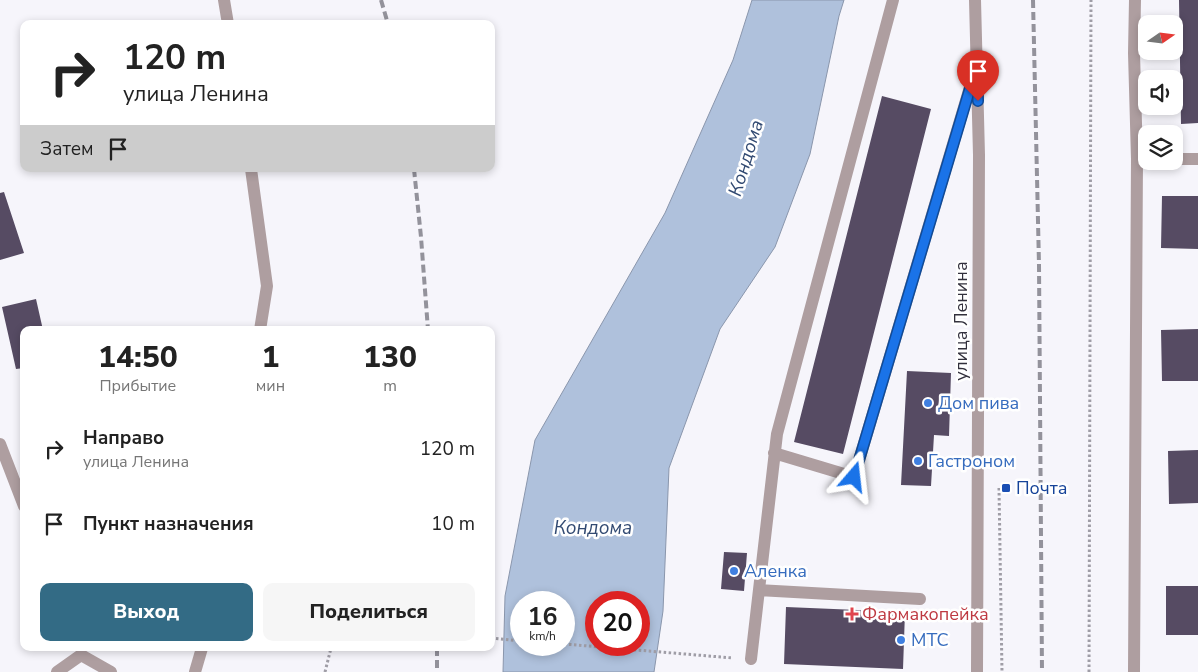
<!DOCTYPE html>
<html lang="ru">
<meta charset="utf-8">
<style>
body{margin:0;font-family:"Nunito Sans",sans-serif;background:#f6f6f6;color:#222;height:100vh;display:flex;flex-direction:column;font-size:19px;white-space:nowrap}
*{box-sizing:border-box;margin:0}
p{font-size:16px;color:#767676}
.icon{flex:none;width:28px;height:28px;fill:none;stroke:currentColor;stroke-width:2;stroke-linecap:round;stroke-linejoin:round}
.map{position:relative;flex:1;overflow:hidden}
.sheet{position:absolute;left:20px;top:326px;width:475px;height:325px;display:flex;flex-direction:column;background:#fff;border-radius:10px;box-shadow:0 2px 8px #0003}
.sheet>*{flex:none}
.top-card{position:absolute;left:20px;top:20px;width:475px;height:152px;border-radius:10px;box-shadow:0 2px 8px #0003;background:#fff;color:#222;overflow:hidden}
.needle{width:32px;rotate:76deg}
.buttons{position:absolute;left:1138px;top:15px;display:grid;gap:10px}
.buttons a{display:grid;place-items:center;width:45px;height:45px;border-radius:10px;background:#fff;box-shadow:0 2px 8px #0003;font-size:25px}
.speed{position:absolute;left:510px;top:591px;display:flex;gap:10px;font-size:25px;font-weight:700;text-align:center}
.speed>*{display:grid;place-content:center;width:65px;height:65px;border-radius:50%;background:#fff;box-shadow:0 2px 8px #0003;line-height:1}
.speed small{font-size:12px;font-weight:400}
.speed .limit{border:8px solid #d22;background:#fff;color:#111}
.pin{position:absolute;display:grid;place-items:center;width:42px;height:42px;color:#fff;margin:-51px -21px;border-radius:50% 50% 50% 0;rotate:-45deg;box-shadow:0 0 5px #0007}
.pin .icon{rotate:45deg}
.me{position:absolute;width:55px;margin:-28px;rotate:17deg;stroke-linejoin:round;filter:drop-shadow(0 0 4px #0008)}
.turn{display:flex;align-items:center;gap:18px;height:105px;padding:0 20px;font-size:22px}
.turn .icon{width:65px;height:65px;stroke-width:2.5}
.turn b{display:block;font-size:35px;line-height:42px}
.then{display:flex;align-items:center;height:48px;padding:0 20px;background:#0003;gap:10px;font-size:19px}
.eta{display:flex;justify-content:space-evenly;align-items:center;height:85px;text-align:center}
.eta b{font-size:30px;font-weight:800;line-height:35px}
.primary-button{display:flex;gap:10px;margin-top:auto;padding:10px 20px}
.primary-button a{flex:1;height:58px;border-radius:10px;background:#336b85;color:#fff;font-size:20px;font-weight:800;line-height:58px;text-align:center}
.primary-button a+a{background:#f6f6f6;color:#222}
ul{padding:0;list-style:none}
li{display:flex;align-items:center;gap:15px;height:75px;padding:0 20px}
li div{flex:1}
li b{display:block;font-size:19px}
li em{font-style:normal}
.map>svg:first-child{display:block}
.water{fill:#afc1dc;stroke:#8a96ac;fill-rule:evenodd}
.building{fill:#564b63}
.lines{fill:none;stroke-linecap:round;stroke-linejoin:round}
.path{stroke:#9f9da6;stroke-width:3;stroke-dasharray:2.5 2.5;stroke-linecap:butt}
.minor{stroke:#ae9ea0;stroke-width:12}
.rail{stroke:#93929b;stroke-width:4;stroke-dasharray:8 4;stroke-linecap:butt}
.route-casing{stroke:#114b97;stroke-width:12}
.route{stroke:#1a73e8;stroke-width:9}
.shop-dot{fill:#3f7fe0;stroke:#fff;stroke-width:2}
.transit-dot{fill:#1a4fb4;stroke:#fff;stroke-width:2}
.health-dot{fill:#e0444e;stroke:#fff;stroke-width:2}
.labels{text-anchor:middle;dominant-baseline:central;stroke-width:5;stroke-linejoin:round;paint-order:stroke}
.street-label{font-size:18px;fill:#32303c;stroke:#fff}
.shop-label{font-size:18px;fill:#366cbe;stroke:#fff;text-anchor:start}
.transit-label{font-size:18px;fill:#164399;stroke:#fff;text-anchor:start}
.health-label{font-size:18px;fill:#be3a42;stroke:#fff;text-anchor:start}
.water-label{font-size:19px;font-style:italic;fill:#324a72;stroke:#fff}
</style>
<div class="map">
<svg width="1198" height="672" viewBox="0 0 1198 672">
<rect width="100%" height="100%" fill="#f6f5fb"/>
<!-- water -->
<path class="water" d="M752 0H844L839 16 810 154 775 247 720 329 669 468 663 611 654 672H503L505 596 535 440 665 213 733 60ZM521 602H564V645H521ZM596 602H639V645H596Z"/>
<!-- building -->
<path class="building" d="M1179 0H1198V123L1181 124Z
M882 96 931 109 843 454 794 442Z
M4 192 24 253 0 260V193Z
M1162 196H1198V249L1161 248Z
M36 299 43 330H24V368L16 369 2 307Z
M1198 329V381H1162L1161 330Z
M907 371 951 373 949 436 934 435 931 486 901 485Z
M1198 450V503L1169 504 1168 451Z
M724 552 747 553 744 591 721 589Z
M1166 586H1198V635H1166Z
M786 607 905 612 903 669 784 664Z"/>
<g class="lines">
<!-- path -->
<path class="path" d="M999 488 1002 672
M491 638 521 641
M564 644 733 658
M325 672 331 648
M1089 672 1091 0"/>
<!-- minor -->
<path class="minor" d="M224 0 228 24
M975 0 979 155 977 672
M1174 159H1198
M251 169 267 286 260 330
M0 444 24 506
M774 453 854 477 973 77
M759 590 920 599
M81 655 111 672
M751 659 777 434 893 0
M57 672 81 655
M195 672 202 648
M1134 672 1137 159 1134 53 1135 0"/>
<!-- rail -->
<path class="rail" d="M381 0 388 24
M1033 0 1039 265 1042 672
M414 169 421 237 428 330
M437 648V672"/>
</g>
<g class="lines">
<!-- route casing -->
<g class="route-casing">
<path id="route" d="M854 477 977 65 978 101"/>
</g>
<!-- route -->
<use href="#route" class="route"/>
</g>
<!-- markers -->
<g class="shop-dot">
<circle cx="928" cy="403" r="5"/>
<circle cx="918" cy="461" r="5"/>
<circle cx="734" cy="571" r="5"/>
<circle cx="901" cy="640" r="5"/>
</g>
<rect class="transit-dot" x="1001" y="483" width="10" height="10" rx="2.5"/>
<path class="health-dot" d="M849.5 606.5h5v5h5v5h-5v5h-5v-5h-5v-5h5z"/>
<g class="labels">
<!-- street labels -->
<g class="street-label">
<text transform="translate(961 321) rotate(-90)">улица Ленина</text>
</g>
<!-- shop labels -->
<g class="shop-label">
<text x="938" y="403">Дом пива</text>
<text x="928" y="461">Гастроном</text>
<text x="744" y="571">Аленка</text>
<text x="911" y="640">МТС</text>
</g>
<!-- transit labels -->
<g class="transit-label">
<text x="1016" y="488">Почта</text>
</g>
<!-- health labels -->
<g class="health-label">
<text x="862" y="614">Фармакопейка</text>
</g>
<!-- water labels -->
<g class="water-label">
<text transform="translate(746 158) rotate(-73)">Кондома</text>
<text x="593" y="528">Кондома</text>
</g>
</g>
</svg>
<div class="buttons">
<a><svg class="needle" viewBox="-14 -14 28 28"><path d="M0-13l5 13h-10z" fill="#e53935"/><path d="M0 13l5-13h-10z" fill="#767676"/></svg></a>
<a><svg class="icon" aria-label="sound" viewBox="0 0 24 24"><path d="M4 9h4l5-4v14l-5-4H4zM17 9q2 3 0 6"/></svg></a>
<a><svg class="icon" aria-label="layers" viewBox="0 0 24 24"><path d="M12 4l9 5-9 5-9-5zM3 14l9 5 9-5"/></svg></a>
</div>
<div class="speed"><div>16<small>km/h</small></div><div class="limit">20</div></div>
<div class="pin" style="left:978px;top:101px;background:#d93025"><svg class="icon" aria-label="arrive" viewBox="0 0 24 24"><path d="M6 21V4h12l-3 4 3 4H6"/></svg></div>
<svg class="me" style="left:854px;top:477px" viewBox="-20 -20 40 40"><path d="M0-17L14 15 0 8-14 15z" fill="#1a73e8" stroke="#fff" stroke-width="4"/></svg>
<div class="top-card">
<div class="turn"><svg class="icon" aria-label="right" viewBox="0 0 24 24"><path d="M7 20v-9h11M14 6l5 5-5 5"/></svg><div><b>120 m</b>улица Ленина</div></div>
<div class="then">Затем<svg class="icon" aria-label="arrive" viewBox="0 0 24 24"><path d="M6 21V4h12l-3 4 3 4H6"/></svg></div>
</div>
<section class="sheet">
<div class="eta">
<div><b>14:50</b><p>Прибытие</p></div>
<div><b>1</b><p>мин</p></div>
<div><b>130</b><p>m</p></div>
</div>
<ul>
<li><svg class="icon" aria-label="right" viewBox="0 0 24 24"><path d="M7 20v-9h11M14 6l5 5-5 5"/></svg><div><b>Направо</b><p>улица Ленина</p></div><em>120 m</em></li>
<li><svg class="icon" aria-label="arrive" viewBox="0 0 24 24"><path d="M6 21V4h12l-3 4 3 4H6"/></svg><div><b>Пункт назначения</b></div><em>10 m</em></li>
</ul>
<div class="primary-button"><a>Выход</a><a>Поделиться</a></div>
</section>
</div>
